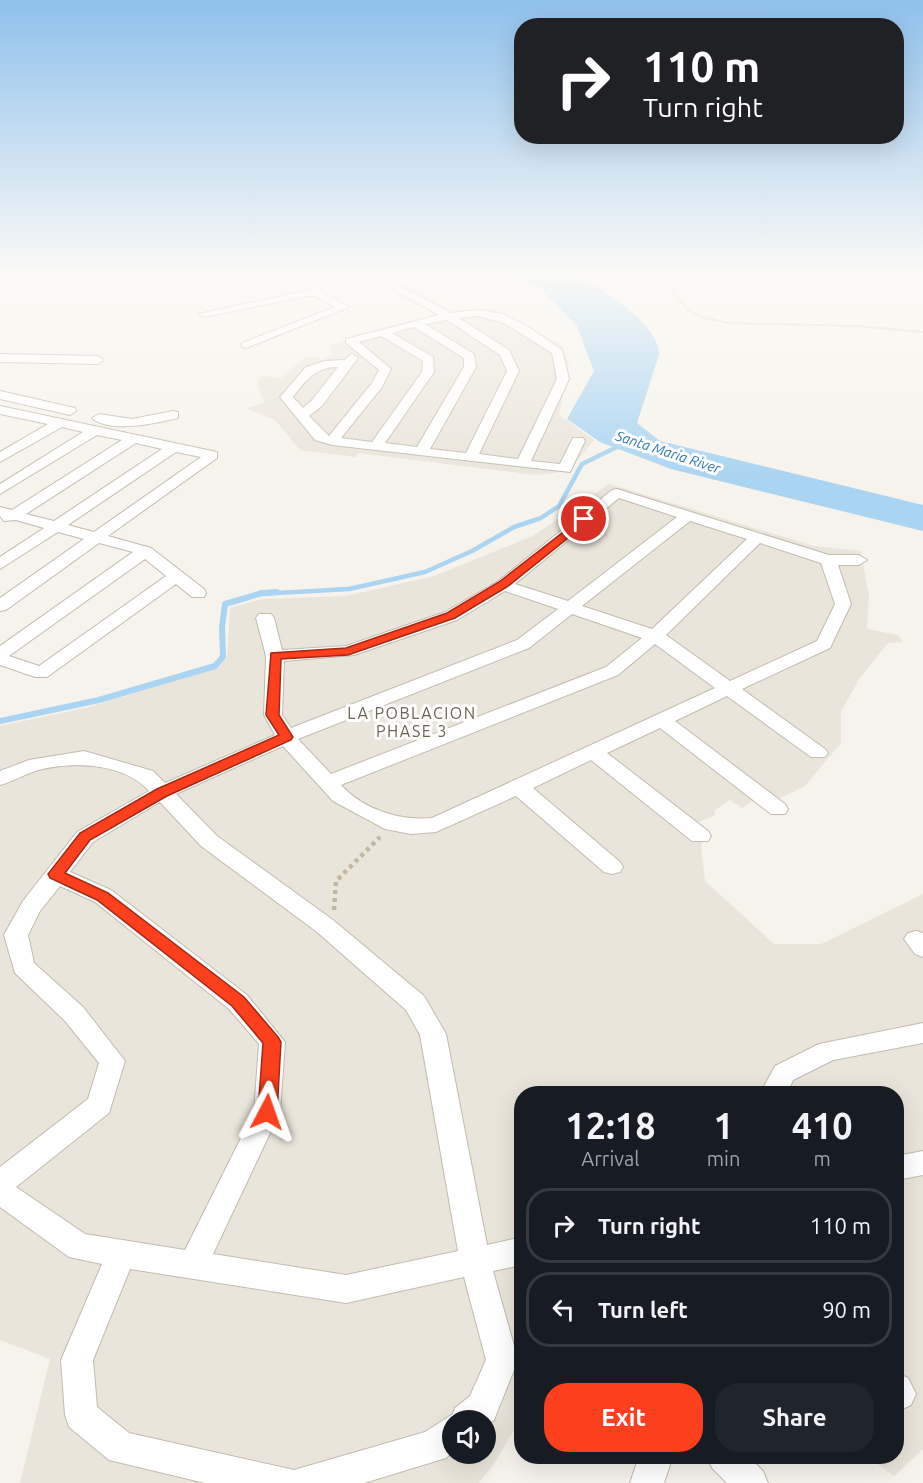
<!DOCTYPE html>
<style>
body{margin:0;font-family:Ubuntu,sans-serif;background:#20242c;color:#f1f3f6;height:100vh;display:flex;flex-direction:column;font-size:22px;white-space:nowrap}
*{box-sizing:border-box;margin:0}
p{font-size:20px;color:#9ea1a6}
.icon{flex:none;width:33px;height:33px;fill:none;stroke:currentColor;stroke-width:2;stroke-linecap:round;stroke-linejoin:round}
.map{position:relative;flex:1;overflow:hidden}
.sheet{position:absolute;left:514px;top:1086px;width:390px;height:378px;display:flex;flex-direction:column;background:#171b24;border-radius:24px;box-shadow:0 6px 24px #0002}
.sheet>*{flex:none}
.hud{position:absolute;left:514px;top:18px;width:390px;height:126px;border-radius:24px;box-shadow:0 6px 24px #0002;background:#202124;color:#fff;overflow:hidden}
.fabs{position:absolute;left:442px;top:1410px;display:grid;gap:12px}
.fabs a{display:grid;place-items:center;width:54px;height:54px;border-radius:50%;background:#171b24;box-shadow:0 6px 24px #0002;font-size:30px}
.pin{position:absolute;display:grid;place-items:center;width:51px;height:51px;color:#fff;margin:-26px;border:3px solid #fff;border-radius:50%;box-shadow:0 2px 6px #0007}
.me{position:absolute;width:66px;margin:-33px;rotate:4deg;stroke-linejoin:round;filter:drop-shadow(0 0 4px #0008)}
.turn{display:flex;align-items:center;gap:21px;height:126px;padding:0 30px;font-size:27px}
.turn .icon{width:78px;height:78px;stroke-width:2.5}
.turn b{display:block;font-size:42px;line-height:51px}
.eta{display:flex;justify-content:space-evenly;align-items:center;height:102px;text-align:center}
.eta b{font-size:36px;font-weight:700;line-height:42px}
.action{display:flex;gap:12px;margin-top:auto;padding:12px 30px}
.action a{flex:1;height:69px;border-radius:24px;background:#fc3f1d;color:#fff;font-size:24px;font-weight:700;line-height:69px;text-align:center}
.action a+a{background:#20242c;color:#f1f3f6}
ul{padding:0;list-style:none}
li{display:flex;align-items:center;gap:18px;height:75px;margin:0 12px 9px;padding:0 18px;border:3px solid #363941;border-radius:24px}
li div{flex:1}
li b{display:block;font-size:22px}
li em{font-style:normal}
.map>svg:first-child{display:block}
.residential{fill:#eae5da;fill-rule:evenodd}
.water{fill:#a9d4f2}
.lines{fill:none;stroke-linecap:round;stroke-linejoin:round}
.stream-far1{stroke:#a9d4f2;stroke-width:4.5}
.stream{stroke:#a9d4f2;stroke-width:6}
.minor-casing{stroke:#c2bbae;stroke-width:2}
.path-far1{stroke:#c4b79f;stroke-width:2;stroke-dasharray:1.5 1.5;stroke-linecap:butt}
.path{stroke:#c4b79f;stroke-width:4.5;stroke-dasharray:4 4;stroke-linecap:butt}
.minor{fill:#fff;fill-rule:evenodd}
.route{fill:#fc3f1d;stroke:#a42913;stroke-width:1.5}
.labels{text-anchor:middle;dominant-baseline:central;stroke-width:6;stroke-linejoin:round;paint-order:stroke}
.far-water-label{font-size:14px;font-style:italic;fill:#2e7ab2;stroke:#fff}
.neighbourhood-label{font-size:16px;letter-spacing:1.5px;fill:#6e6250;stroke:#fff}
</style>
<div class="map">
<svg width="923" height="1483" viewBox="0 0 923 1483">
<rect width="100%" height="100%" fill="#f6f3ec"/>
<!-- residential -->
<path class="residential" d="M308 273H472L475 274 404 284 452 310 492 308 562 345 569 365 559 415 594 440 569 471 536 475 358 453 356 457 300 450 275 420 245 408 264 403 257 382 262 376 281 378 307 356 324 360 331 354 330 346 344 340 436 315 362 273 327 280Z
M609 484 814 546 861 551 869 597 867 629 898 635 903 642 888 643 859 679 841 712V743L805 786 762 807 752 801 742 808 730 800 715 810V815L694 824 705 835 701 847 705 881 774 944H821L923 894V1449L894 1476 868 1457 897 1456V1094H522V1416L494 1464 479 1483H20L50 1359 0 1340V726L89 707 217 668 227 658 230 608 262 599 346 596 434 576 533 536ZM453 1420H486V1454H453Z"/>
<!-- water -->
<path class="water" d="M511 273C526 273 559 269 571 274 598 285 661 324 659 355L637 423 660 441 923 505V531L671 469 600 442 567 419 594 371 577 326 541 289Z"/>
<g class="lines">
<!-- stream-far1 -->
<path class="stream-far1" d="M259 594 349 589 425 572 472 551 514 527 541 518 559 506 582 464 623 444"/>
<!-- stream -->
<path class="stream" d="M0 721 99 700 215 666 223 657 222 627 225 604 262 593 277 592"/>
<!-- minor casing -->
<g class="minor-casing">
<path id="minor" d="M0 273H8L0 277Z
M267 273H283L313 281 318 284 321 291 349 307 246 348 242 347V343L335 307 314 296H307L204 317 198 314 310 290 305 285Z
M324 273H375L390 281 466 273V277L462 278 400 286 451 313 478 310 503 314 530 328 562 350 569 379 531 461 560 464 573 438H583L585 441 570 472 332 445 315 440 280 397 306 367 325 361 344 360 352 354 358 358 322 406 309 416 329 436 372 383 379 370 346 343V339L439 315 363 273 338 279ZM478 316 504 323 552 353 557 379 518 459 479 454 519 371 509 350 459 318ZM447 320 500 355 507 371 466 453 430 449 476 367 474 354 425 324ZM414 327 464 358V367L417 447 385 443 434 372 433 357 392 333ZM381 336 423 361 422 372 372 442 341 438 382 387 391 369 359 342ZM338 367 312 400 303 408 293 397C306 380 316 367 338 367Z
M0 354 98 356 104 360 98 364 0 362Z
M0 391 75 408 76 411 70 415 0 399Z
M0 406 217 452V458L108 536 151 548 204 589 206 593 204 597H192L176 584 47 677H35L0 665V646L133 552 99 543 6 610 0 611V598L84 539 58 532 0 569V557L44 528 16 520 4 521 0 516V507L12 510 122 440 97 435 0 494V484L83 432 62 427 0 462V452L48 424 0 414ZM136 443 162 449 54 521 26 514ZM176 452 201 457 94 532 68 525ZM145 559 166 576 39 666 9 656Z
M173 411 178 412V418C157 423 110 434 92 418L99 414 132 419Z
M617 489 829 555H859L867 560 859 565H838L851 604 830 648 742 689 825 749 828 753 825 757H811L727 696 675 721 785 804 788 809 785 814H771L660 728 607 753 708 831 711 836 708 841H692L591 760 533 788 620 862 623 867 620 872 612 874 604 872 516 796 436 832 411 834 385 829 333 801 283 746 176 794 217 836 333 920 424 996 446 1034 487 1245 522 1237V1265L493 1271 518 1360 494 1420 486 1426V1420H453V1452L446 1458 364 1483H205L109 1460 69 1427 65 1415 61 1360 102 1264 69 1257 0 1207V1167L88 1099 99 1063 65 1021 15 973 4 935 23 901 77 832 149 791C123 762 70 761 35 771 23 775 12 782 0 785V771L29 760 84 751 153 771 165 783 275 735 264 715 266 656 256 618 259 614H271L274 618 282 650 346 646 445 612 497 582 612 490ZM619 498 677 517 568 601 515 584ZM690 521 747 539 652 629 582 606ZM760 543 821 563 835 604 817 641 730 681 666 635ZM505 591 558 609 517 640 291 728 282 715 284 661 354 655 457 620ZM572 614 642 638 606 667 331 774 298 739 529 648ZM655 644 715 688 432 818C400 821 364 810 341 785L618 675ZM160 802 201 846 317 932 406 1010 420 1035 458 1251 346 1275 213 1254 280 1112 285 1042 247 995 111 890 70 872 93 842ZM60 886 95 902 229 1009 259 1044 254 1112 185 1250 85 1234 16 1187 109 1113 125 1061 83 1007 34 963 28 935 40 911ZM130 1269 346 1303 464 1277 486 1360 470 1396 455 1408 453 1414 425 1432 294 1470 129 1433 97 1407 93 1360Z
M916 931 923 933V957L915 954 904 939 908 933Z
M923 1023V1043L833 1060 793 1080 787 1094H760L775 1066 819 1044Z
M923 1151V1175L897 1180V1156Z
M897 1373 908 1378 916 1394 911 1405 900 1410 897 1409Z
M639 1456H673L664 1483H630Z
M707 1456H748L763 1471 768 1483H727L712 1468Z"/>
</g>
<!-- path-far1 -->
<path class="path-far1" d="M656 273 688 310 701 317 729 323 857 326 923 332"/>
<!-- path -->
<path class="path" d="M334 910 336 881 380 837"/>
<!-- minor -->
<use href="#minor" class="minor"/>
</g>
<!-- sky -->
<linearGradient id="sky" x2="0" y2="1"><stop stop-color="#8fc1ec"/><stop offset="0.57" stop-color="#fbfaf6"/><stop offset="1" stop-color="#fbfaf6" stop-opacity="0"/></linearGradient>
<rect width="923" height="480" fill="url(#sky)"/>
<!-- route -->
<path class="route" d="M584 516 590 519 588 522 507 587 455 618 348 655 281 659 279 715 293 737 291 740 167 796 90 840 65 873 108 893 244 997 278 1037 281 1042 277 1112 274 1117 267 1120 261 1117 258 1112 263 1043 232 1006 97 900 50 878 48 874 80 833 157 789 279 735 266 715 271 653 346 648 447 613 499 582Z"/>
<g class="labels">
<!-- far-water labels -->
<g class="far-water-label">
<text transform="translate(668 452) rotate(18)">Santa Maria River</text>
</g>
<!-- neighbourhood labels -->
<g class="neighbourhood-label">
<text x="412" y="713">LA POBLACION<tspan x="412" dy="18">PHASE 3</tspan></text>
</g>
</g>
</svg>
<div class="fabs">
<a><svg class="icon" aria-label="sound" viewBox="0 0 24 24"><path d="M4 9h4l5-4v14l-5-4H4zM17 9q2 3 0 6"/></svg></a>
</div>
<div class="pin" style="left:584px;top:519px;background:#d93025"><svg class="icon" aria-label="arrive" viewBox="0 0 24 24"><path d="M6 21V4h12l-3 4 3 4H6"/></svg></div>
<svg class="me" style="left:267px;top:1112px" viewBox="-20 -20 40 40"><path d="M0-17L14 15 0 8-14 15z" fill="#fc3f1d" stroke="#fff" stroke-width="4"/></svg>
<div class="hud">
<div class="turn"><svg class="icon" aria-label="right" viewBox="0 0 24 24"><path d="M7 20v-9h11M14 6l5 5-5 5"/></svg><div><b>110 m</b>Turn right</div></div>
</div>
<section class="sheet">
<div class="eta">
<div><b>12:18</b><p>Arrival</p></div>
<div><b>1</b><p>min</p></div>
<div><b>410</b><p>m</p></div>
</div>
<ul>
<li><svg class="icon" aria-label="right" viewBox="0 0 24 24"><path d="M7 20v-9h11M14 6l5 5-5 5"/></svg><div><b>Turn right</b></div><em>110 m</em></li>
<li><svg class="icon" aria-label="left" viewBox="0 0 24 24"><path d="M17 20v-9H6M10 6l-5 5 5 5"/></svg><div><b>Turn left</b></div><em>90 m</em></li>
</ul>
<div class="action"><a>Exit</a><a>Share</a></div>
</section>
</div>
